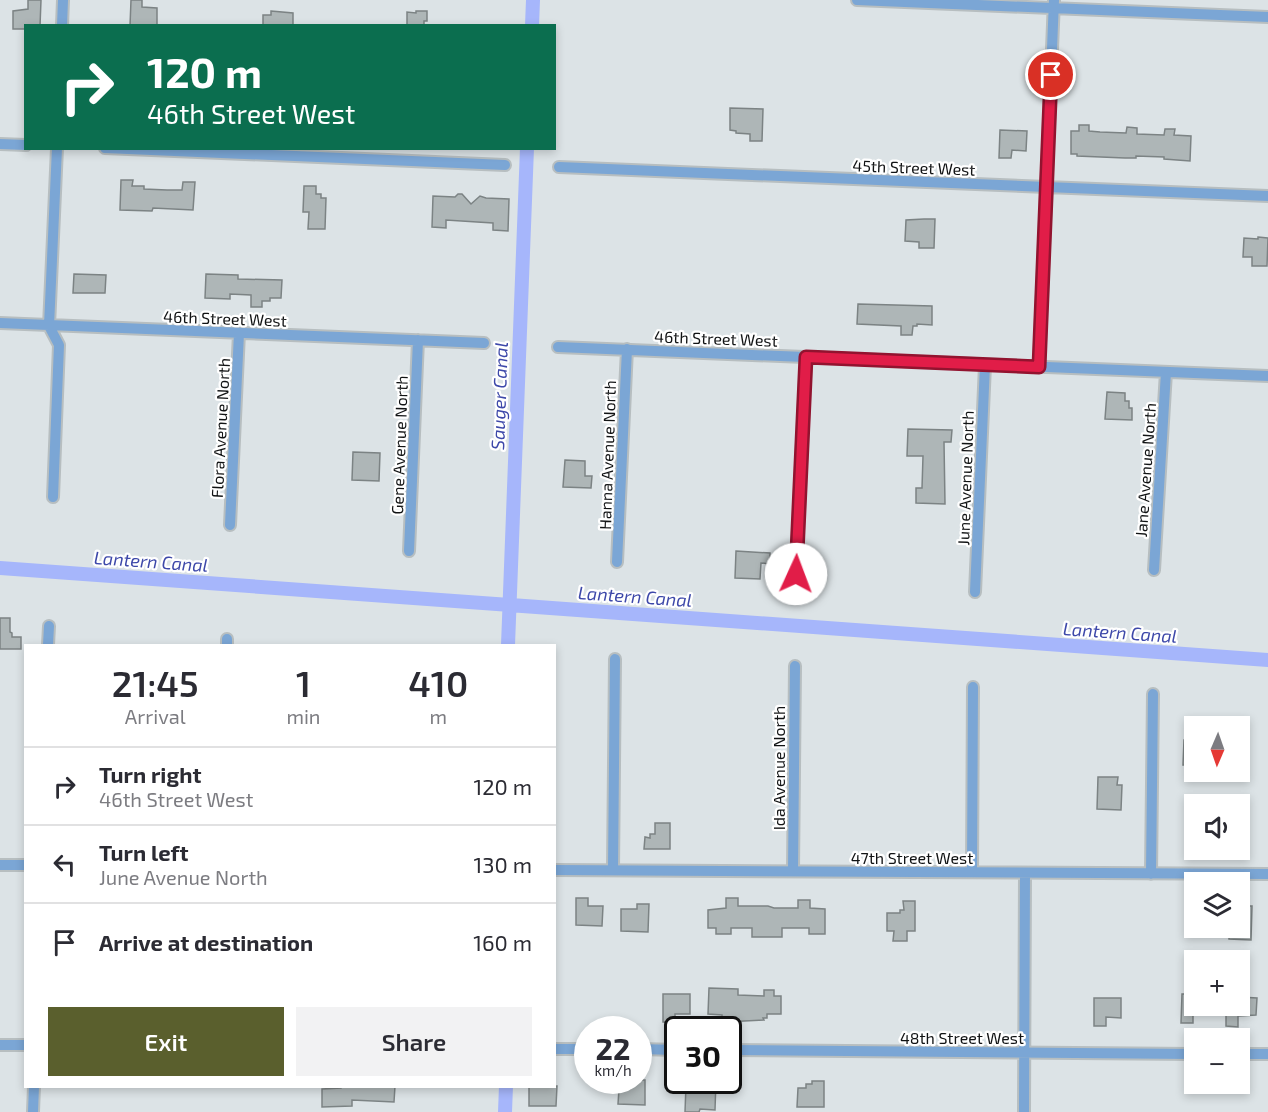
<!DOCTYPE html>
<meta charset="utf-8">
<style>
body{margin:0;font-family:"Exo 2",sans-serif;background:#f2f2f3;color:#2b2b33;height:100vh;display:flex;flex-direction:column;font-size:22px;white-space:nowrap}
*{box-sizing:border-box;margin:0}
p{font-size:20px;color:#7c7c81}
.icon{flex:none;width:33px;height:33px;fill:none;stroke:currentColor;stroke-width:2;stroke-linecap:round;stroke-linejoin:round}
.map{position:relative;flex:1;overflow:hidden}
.panel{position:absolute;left:24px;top:644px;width:532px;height:444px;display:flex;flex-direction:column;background:#fff;border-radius:0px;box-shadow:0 3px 9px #0003}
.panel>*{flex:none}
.hud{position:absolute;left:24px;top:24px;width:532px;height:126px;border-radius:0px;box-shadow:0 3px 9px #0003;background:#0b6e4f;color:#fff;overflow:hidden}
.needle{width:39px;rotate:182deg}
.fabs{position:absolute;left:1184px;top:716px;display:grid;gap:12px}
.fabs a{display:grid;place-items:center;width:66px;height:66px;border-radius:0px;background:#fff;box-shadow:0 3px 9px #0003;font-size:30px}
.speed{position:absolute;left:574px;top:1016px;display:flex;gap:12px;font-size:30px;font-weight:700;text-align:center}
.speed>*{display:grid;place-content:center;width:78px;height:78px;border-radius:50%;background:#fff;box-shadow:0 3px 9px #0003;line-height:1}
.speed small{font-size:15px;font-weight:400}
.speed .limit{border:3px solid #111;border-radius:9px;background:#fff;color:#111}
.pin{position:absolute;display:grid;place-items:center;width:51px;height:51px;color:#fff;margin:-26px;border:3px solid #fff;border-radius:50%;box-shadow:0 2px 6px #0007}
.me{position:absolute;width:66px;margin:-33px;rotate:2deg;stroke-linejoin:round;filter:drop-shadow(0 0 4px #0008)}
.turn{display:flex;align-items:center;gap:21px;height:126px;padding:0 24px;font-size:27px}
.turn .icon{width:78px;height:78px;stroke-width:2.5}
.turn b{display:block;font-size:42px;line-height:51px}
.eta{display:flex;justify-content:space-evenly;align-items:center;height:102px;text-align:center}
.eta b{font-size:36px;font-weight:600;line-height:42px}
.action{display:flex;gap:12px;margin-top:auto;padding:12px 24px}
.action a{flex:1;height:69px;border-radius:0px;background:#5a5f2d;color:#fff;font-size:24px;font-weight:600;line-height:69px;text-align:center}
.action a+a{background:#f2f2f3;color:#2b2b33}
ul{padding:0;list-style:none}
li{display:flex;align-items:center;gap:18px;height:78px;padding:0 24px;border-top:2px solid #e1e1e2}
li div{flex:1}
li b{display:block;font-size:22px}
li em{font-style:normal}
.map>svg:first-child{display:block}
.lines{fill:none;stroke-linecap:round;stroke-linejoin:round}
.canal{stroke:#a6b6fb;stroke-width:14}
.building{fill:#aeb6b7;stroke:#7c8384;stroke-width:1.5}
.street-casing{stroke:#b7bec0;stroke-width:14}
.street{stroke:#7ba6d5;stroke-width:10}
.route-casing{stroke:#92132f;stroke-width:15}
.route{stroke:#e11d48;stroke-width:10}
.labels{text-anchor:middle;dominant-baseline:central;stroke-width:4.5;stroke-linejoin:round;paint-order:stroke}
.street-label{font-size:16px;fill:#111314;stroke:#fff}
.water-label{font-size:18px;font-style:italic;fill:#3d48a9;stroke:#fff}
</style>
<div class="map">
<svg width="1268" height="1112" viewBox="0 0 1268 1112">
<rect width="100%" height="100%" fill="#dce3e6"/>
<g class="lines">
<!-- canal -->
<path class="canal" d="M532 26 533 0
M0 568 1268 660
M508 645 527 148
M505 1112 506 1086"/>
</g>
<!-- building -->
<path class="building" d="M28 0H41L40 26H26V29H13V11L28 9Z
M131 0H142V7L157 8V26H130Z
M271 11 293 13V26H263V15H271Z
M416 11H427V21H424V26H407V12L416 13Z
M730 108 763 109 762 141H750V134L736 133V131L730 130Z
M1079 125H1089V131L1100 132 1126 133 1127 127 1137 128V134L1164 135 1165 129H1175L1174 135 1191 136 1190 161 1164 159V157L1136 156V158H1125L1077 156V154H1071V131H1079Z
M1000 130 1027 131 1026 151 1012 150 1011 158H999Z
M121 180H133L132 186H144V189L167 190H182L183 182H195L193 210 153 208 152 211 120 210Z
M304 186H316V194H321V198H326L325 229H308L309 212H303Z
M458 194H462L471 204 480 196 486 198 509 199 508 231 493 230V223L477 222 446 220V228L432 227 433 196 455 197Z
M924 219H935L934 248H919V242L905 241 906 220Z
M1258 237 1268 238 1267 266H1252V257H1243L1244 238 1258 239Z
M74 274 106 275 105 293H73Z
M206 274 238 275V279L282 280 281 298H270V301H262V307H251V295L230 294V299L205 298Z
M858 304 932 306V325L917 324V326H913L912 335H901V326L857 324Z
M1107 392 1125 393V401H1129V408H1132V420L1105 419Z
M908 429 952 430 951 442H944L945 504 916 503V488H922L923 456H907Z
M353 452 380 453 379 481 352 480Z
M565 460 585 461V476H592L591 488 563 487Z
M736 551 770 553V564L761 563 760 579 735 578Z
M0 618H10V632L12 633V637H21V649H0Z
M1184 740H1194V765H1183Z
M1098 777H1118L1117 785H1122L1121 810 1097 809Z
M655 823H670V849H644L645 837 650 838V834H655Z
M576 898H588V906H603L602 926 576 925Z
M726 898H738V906H768L774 908H798V900H810V908L825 909V934H809V928H782V937H752V928H731V934H716V928H708V910L726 908Z
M903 901H915V931H907V941H893L894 931H887V913H900V910H904Z
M637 904H649L648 932 621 931V909H637Z
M1240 906H1252L1251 940 1229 939V927H1239Z
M709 988 738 989V995L764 996V990H774V996H781V1014H767V1018H763L764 1020 725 1022V1019H722V1015L708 1014Z
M663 994H690V1014H675V1022H663Z
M1182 994H1194V1005H1198V1015H1193V1023H1181Z
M1239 997 1257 998 1256 1015 1238 1016V1027L1226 1026V1005H1239Z
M1094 998H1121V1018L1106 1017V1026H1094Z
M634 1080H645V1105L618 1104 619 1089H630V1085L634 1084Z
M714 1080H716L715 1110 700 1109 699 1112H685L686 1085H708Z
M812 1081H824V1107H797L798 1088H806V1084H812Z
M341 1086H395L394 1102 352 1100V1106L322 1107V1089L341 1088Z
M557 1086 556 1106H529V1087Z"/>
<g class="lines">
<!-- street casing -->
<g class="street-casing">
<path id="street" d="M857 0 1268 17
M62 26 63 0
M0 144 26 145
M105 148 505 165
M559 167 1268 196
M0 323 484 343
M558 347 1268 376
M1039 367 1054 0
M53 497 59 345 49 326 57 148
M230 525 239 333
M409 551 418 340
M617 562 627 349
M1154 570 1166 372
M796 574 806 357
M975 592 985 365
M48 645 49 626
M227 645V639
M0 865H26
M555 870 1268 874
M613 870 615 659
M793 871 795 666
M972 872 973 687
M1151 874 1153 694
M0 1045H26
M555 1049H588
M639 1049 678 1050
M729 1050 1194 1054
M1239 1054H1268
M33 1112 34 1086
M1024 1112 1025 873"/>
</g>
<!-- street -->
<use href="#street" class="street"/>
</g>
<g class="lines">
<!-- route casing -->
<g class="route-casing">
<path id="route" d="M796 574 806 357 1039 367 1051 75"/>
</g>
<!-- route -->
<use href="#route" class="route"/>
</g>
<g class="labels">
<!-- street labels -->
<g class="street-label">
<text transform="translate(914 167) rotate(2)">45th Street West</text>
<text transform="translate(225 318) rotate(2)">46th Street West</text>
<text transform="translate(716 338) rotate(2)">46th Street West</text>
<text transform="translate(220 428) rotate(-87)">Flora Avenue North</text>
<text transform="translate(399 445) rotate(-88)">Gene Avenue North</text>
<text transform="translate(607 455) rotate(-88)">Hanna Avenue North</text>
<text transform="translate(1145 470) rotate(-86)">Jane Avenue North</text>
<text transform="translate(965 478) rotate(-88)">June Avenue North</text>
<text transform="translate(778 768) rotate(-90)">Ida Avenue North</text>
<text x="912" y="857">47th Street West</text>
<text x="962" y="1037">48th Street West</text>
</g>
<!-- water labels -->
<g class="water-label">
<text transform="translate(499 396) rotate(-88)">Sauger Canal</text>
<text transform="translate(151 561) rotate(4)">Lantern Canal</text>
<text transform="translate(635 596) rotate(4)">Lantern Canal</text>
<text transform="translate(1120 632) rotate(4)">Lantern Canal</text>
</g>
</g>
</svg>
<div class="fabs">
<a><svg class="needle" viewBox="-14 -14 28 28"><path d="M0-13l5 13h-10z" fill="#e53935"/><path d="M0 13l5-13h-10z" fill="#7c7c81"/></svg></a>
<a><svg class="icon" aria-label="sound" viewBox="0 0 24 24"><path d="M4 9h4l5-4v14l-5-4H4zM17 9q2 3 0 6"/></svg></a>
<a><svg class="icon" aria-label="layers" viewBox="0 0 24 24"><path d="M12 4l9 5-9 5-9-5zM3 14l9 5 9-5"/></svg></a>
<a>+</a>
<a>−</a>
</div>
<div class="speed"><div>22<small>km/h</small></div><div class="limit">30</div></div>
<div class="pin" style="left:1051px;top:75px;background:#d93025"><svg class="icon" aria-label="arrive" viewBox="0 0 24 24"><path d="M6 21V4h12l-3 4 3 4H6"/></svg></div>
<svg class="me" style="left:796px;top:574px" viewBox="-20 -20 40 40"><circle r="19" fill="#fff"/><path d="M0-13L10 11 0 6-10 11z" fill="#e11d48"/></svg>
<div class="hud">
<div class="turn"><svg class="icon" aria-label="right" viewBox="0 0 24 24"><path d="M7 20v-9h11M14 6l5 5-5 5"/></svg><div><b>120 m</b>46th Street West</div></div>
</div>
<section class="panel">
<div class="eta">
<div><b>21:45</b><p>Arrival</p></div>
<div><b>1</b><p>min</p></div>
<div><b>410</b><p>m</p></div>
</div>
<ul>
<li><svg class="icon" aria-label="right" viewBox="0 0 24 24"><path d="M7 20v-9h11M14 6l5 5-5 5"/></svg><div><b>Turn right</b><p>46th Street West</p></div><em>120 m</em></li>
<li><svg class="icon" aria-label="left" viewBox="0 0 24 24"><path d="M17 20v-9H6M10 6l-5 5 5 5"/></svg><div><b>Turn left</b><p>June Avenue North</p></div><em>130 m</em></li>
<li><svg class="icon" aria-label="arrive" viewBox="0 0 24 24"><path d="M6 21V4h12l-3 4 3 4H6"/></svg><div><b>Arrive at destination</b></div><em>160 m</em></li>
</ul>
<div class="action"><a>Exit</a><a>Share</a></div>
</section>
</div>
